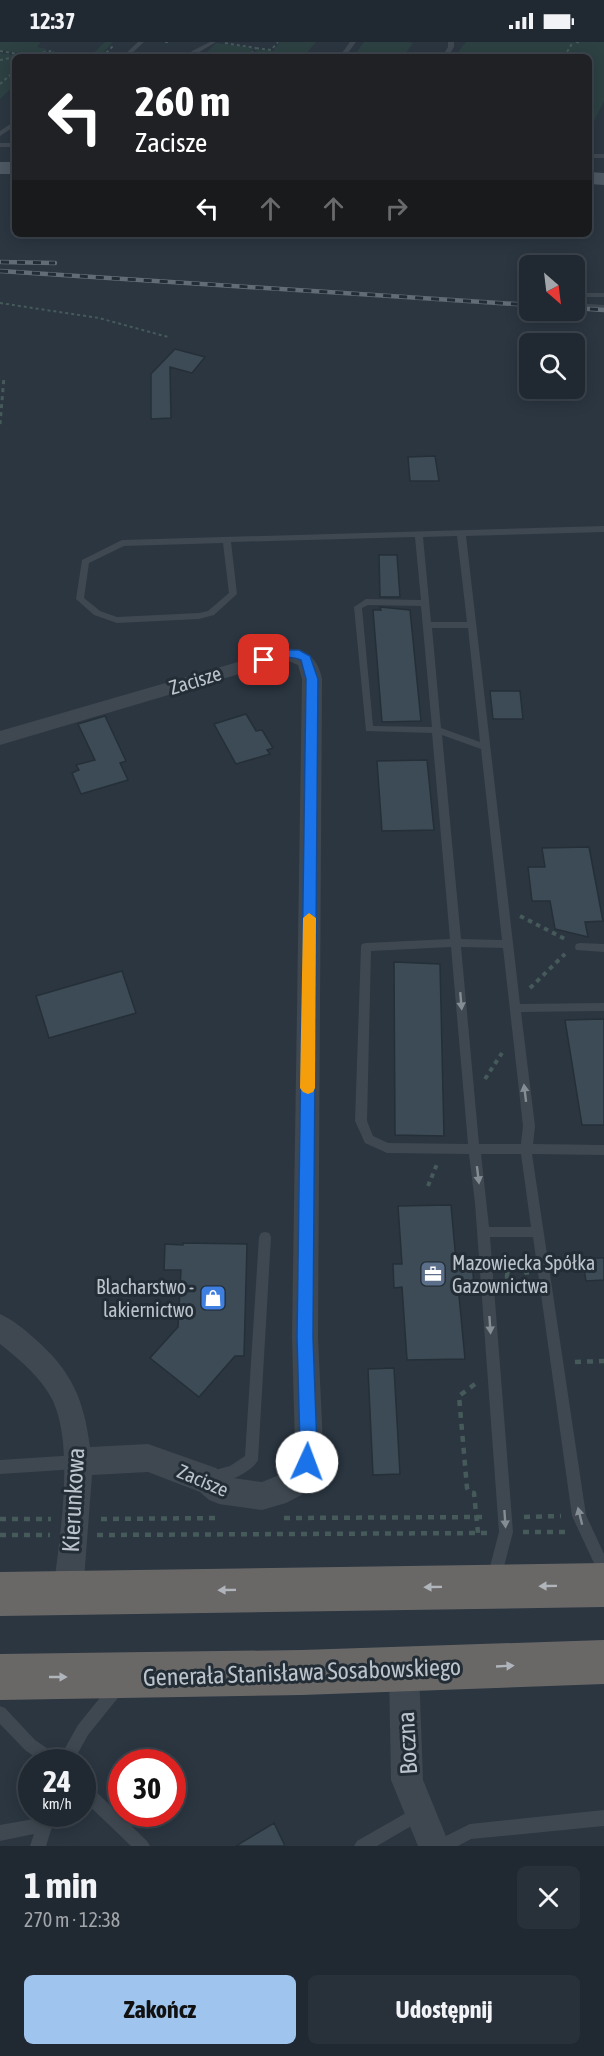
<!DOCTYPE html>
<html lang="pl">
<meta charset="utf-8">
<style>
body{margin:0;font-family:"Asap Condensed",sans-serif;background:#283039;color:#f1f3f6;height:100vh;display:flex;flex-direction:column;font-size:22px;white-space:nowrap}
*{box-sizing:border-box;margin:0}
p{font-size:20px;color:#a2a6ab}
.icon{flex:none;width:33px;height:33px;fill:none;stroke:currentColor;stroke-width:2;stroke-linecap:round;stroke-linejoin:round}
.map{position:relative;height:1804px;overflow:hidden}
.panel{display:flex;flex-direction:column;background:#202831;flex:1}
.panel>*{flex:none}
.top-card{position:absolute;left:12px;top:12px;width:580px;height:183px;border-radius:9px;box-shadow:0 3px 15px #0003,0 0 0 2px #3d444d;background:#202124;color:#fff;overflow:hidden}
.needle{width:39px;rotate:152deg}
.buttons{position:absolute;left:519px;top:213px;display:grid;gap:12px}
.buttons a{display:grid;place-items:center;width:66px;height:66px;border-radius:9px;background:#202831;box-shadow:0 3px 15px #0003,0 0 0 2px #3d444d;font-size:30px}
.speed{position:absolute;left:18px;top:1707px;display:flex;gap:12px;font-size:30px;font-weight:700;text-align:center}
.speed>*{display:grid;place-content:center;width:78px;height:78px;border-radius:50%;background:#202831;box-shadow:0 3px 15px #0003,0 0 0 2px #3d444d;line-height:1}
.speed small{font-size:15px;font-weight:400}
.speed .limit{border:9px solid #d22;background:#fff;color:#111}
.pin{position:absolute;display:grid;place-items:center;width:51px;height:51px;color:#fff;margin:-26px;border-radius:12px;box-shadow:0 3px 9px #0006}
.me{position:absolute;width:66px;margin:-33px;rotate:2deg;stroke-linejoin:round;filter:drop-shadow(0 0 4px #0008)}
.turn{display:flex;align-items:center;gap:21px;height:126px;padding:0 24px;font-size:27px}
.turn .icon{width:78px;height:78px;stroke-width:2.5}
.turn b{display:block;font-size:42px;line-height:51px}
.lanes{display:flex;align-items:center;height:57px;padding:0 24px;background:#0003;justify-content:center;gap:30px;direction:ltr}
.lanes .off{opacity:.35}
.round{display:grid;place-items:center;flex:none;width:63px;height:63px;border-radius:9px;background:#283039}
.head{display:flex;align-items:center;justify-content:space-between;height:102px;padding:0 24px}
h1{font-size:36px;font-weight:700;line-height:45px}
.action{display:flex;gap:12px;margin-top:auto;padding:12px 24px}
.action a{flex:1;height:69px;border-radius:9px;background:#9fc4ed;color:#111;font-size:24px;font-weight:700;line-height:69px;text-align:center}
.action a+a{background:#283039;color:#f1f3f6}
.status{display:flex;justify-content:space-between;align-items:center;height:42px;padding:0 30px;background:#202831;direction:ltr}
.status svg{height:16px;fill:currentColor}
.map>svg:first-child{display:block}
.green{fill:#2d4142}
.building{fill:#3d4b56;stroke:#252f38;stroke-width:1.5}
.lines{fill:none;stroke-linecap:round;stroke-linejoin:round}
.path-far3{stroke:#465a5a;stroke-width:2;stroke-dasharray:3 3;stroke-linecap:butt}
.path-far2{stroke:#465a5a;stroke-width:3;stroke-dasharray:4 4;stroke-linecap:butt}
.path-far1{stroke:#465a5a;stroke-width:4;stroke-dasharray:4.5 4.5;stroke-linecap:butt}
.path{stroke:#465a5a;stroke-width:4.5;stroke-dasharray:6 6;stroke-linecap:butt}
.service{fill:#3f4851;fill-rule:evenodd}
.minor{fill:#3f4851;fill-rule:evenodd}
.secondary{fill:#4d5863;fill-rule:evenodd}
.trunk{fill:#6a6867;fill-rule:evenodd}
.rail-casing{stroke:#616c77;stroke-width:4.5}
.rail{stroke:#232d36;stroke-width:3;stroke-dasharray:8;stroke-linecap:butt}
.oneway{fill:#848c94}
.oneway2{fill:#b0b5bc}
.route{fill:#1a73e8;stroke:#114b97;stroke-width:1.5}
.slow{fill:#f59e0b}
.labels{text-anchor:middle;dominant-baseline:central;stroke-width:6;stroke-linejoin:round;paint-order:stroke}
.street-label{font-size:20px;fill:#bcc3cb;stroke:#232d36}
.poi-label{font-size:20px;fill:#bcc3cb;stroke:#232d36;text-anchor:start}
.near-street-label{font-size:24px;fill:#bcc3cb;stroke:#232d36}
</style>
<div class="status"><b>12:37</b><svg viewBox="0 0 49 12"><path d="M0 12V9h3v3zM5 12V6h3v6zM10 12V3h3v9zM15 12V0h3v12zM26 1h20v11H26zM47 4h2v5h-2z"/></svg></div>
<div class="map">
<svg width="604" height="1804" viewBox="0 0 604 1804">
<rect width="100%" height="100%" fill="#2b3641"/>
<!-- green -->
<path class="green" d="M0 0H41L37 5 46 7V10L74 15 82 12 91 13 105 0H113L99 15H44L0 8Z
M280 0H316L305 13 313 15H250L258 7 273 9Z
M364 0H408L413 1 403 15H353Z
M466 0H604V59L590 88V15H454Z
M216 1 254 6 246 15H202Z
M0 11 29 15H15V43L0 57Z"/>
<!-- building -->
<path class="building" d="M175 307 205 315 192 331 170 325 171 376 151 377V332Z
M435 414 439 439H410L408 415Z
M379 513H397L400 555H380Z
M380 565 410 568 421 679 382 680 373 568H381Z
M490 649H520L523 677H493Z
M246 672 256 689 262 688 273 706 267 708 270 712 236 722 214 682Z
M105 674 126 719 120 721 128 738 81 752 72 731 79 728 76 723 95 718 78 682Z
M427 718 434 788 382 789 377 719Z
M589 805 603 879 585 880 588 895 555 887 550 859H532L528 825H545L542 806Z
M394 920 440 922 444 1094 395 1093Z
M122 929 136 971 49 996 36 954Z
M604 977V1083H582L565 978Z
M451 1163 456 1219H472L474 1243H458L465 1317 407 1318 402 1245 394 1246 393 1222H402L398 1164Z
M183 1201 247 1202 244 1314H235L199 1355 150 1316 178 1285 181 1228H164L165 1202 183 1203Z
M582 1216H604V1238L586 1239Z
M394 1326 400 1432 373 1433 368 1327Z
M274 1781 285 1804H236Z"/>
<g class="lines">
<!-- path-far3 -->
<path class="path-far3" d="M165 0H168
M576 0 581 1
M225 1 256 6 248 15
M256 6 271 8 278 0
M0 9 35 15
M76 11 77 15
M31 13 51 9
M49 15 54 10
M102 15 114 3
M564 15 573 0
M0 18 20 14
M0 42 15 29
M0 261 99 276 168 295"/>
<!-- path-far2 -->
<path class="path-far2" d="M0 382 4 335"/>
<!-- path-far1 -->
<path class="path-far1" d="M520 874 567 898
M530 946 565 912
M485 1037 502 1011
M428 1144 437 1122"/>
<!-- path -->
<path class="path" d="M507 1234a10 10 0 1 1 20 0a10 10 0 1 1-20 0Z
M575 1320 604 1319
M475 1342 459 1354 467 1446 469 1450 474 1451 478 1491
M524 1475 561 1474
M284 1476 486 1475
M0 1477H51
M101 1477 219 1476
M523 1490H566
M0 1493H50
M97 1493 488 1491"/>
<!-- service -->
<path class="service" d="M138 0H144L128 15H122Z
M210 0H216L191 15H185L192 9Z
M350 0H356L345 15H339Z
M448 0H454V5L448 15H442L448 5Z
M15 79V84L0 94V89Z
M0 101H15V105H0Z
M590 112H604V116H590Z
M574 251H604V255H574Z
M574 261 604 263V267L574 265Z
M604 484V490L466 494 520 962 604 961V969L521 970 535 1084 533 1102 604 1103V1113L532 1112 586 1473 604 1512V1534L599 1532 572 1474 533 1195H490L513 1490 501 1536 499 1541 494 1543 489 1541 487 1536 499 1490 475 1161 469 1112 387 1111 365 1101 355 1079 361 905 362 902 366 901 450 897 432 691 366 689 354 565 366 557 421 558 415 495 231 500 237 552 214 573 199 577 117 581 94 573 76 557 82 518 122 498ZM457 494 467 580H431L423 495ZM223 501 229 551 208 569 199 571 117 575 100 569 84 556 89 521 124 504ZM368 563 421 564 432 685 373 684 362 566ZM432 586H468L480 700 441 686ZM442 693 481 707 502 898 461 897ZM451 905 468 1102 388 1101 373 1094 367 1079 371 909ZM461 905 503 906 523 1084 521 1102H479ZM481 1112H521L531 1185H489Z
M580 901 604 902V910L576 908 575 905 576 902Z
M265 1190 269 1191 271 1195 258 1418C252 1431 220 1445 207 1440L205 1435 207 1430 230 1424 245 1414 259 1195 261 1191Z
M77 1413 82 1415 84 1420 82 1425 77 1427 0 1432V1418Z
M116 1640 121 1642 123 1647 121 1652 88 1693 73 1720H42L25 1708 0 1682V1664L5 1666 35 1698 60 1715 78 1683 111 1642Z
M82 1739 87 1741 147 1799 150 1804H131L82 1757Z
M420 1763 425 1766 428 1771 425 1776 377 1804H354L357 1799Z
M604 1768V1784L471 1797 458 1804H433L436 1799 470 1782Z
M40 1772H56L46 1804H30L34 1792 0 1799V1783L39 1776Z"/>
<!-- minor -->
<path class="minor" d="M286 606C307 608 318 616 322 637L318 1295 323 1404 321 1420 309 1449 286 1461 262 1468 219 1462 209 1458 200 1450 148 1430 92 1433 83 1551 79 1562 68 1566 57 1562 53 1551C59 1499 75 1407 53 1359 41 1335 20 1318 0 1302V1272C13 1278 24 1287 34 1296 71 1328 84 1357 90 1405L148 1402 216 1426 226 1435 262 1440 289 1429 295 1404 292 1295 302 637 298 623 286 618 0 703V689Z
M404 1613 415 1617 419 1628 423 1738 450 1804H418L391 1738 389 1628 393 1617Z"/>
<!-- secondary -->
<path class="secondary" d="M0 120H15V132H0Z
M590 130 604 131V143L590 142Z"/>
<!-- trunk -->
<path class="trunk" d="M604 1521V1565L0 1574V1530Z
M604 1598V1642L302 1653 0 1658V1612L302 1608Z"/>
<!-- rail casing -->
<g class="rail-casing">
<path id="rail" d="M1 220 55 221
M0 229 530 263
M574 266 604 268"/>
</g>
<!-- rail -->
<use href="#rail" class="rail"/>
</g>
<!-- one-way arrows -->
<defs><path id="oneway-solid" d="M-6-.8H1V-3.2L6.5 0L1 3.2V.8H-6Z" transform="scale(1.5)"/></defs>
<g class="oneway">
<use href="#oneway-solid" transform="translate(461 959) rotate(85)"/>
<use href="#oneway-solid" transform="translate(525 1051) rotate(-97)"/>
<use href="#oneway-solid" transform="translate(478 1133) rotate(83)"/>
<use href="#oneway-solid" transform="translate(490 1283) rotate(86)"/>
<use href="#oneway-solid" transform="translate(580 1474) rotate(-104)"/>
<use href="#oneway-solid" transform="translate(505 1477) rotate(86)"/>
</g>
<g class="oneway2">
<use href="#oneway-solid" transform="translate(548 1544) rotate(179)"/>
<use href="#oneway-solid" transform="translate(433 1545) rotate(179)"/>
<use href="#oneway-solid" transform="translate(227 1548) rotate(179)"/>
<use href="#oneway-solid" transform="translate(505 1624) rotate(-3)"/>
<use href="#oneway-solid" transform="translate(58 1635)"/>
</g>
<!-- route -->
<path class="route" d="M286 608H299L310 614 318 637 313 1295 317 1404 313 1426 307 1429 301 1426 298 1420 300 1404 297 1295 306 637 301 618C288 612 276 618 264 622L258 618 260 615Z"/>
<!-- slow -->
<path class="slow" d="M309 871 316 876 315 1046 313 1050 308 1052 303 1050 300 1046 303 876Z"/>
<!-- icons -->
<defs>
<g id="office-square" transform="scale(1.35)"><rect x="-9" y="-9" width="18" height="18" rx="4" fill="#5c6f8a" stroke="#232d36"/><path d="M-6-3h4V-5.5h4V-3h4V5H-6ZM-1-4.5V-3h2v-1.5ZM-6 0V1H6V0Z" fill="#fff"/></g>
<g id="shop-square" transform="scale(1.35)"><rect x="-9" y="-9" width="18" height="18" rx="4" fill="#3f7fe0" stroke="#232d36"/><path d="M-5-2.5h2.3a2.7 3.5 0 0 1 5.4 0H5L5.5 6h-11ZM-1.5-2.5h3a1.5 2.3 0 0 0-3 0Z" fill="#fff"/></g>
</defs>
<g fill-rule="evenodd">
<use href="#office-square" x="433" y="1232"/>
<use href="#shop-square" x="213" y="1256"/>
</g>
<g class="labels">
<!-- street labels -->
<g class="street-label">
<text transform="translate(195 638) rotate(-17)">Zacisze</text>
<text transform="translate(203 1438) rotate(23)">Zacisze</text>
</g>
<!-- poi labels -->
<g class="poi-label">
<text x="452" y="1220">Mazowiecka Spółka<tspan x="452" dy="23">Gazownictwa</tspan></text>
<text x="194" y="1244" text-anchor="end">Blacharstwo -<tspan x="194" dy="23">lakiernictwo</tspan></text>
</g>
<!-- near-street labels -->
<g class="near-street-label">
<text transform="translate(73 1458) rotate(-87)">Kierunkowa</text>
<text transform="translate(302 1630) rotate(-2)">Generała Stanisława Sosabowskiego</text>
<text transform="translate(407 1701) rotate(-93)">Boczna</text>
</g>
</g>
</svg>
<div class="buttons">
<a><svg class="needle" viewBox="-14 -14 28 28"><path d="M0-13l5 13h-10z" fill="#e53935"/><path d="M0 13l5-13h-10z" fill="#a2a6ab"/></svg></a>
<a><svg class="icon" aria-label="search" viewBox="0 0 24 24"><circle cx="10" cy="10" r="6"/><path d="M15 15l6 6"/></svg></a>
</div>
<div class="speed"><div>24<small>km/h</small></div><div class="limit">30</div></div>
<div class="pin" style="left:264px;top:618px;background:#d93025"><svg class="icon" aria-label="arrive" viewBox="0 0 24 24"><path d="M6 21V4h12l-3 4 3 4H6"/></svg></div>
<svg class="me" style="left:307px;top:1420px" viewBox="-20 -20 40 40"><circle r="19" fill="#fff"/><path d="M0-13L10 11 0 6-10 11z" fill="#1a73e8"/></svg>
<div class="top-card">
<div class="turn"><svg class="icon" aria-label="left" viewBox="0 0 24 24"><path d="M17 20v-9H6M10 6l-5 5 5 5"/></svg><div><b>260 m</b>Zacisze</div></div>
<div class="lanes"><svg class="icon" aria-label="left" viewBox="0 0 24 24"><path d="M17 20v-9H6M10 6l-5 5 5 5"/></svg><svg class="icon off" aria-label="ahead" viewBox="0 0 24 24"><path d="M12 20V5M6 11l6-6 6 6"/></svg><svg class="icon off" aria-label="ahead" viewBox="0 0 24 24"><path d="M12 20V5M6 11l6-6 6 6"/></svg><svg class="icon off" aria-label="right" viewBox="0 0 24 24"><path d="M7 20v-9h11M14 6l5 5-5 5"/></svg></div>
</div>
</div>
<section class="panel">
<div class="head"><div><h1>1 min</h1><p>270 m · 12:38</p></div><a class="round"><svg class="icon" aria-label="close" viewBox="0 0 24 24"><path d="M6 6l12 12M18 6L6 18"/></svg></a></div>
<div class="action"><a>Zakończ</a><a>Udostępnij</a></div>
</section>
